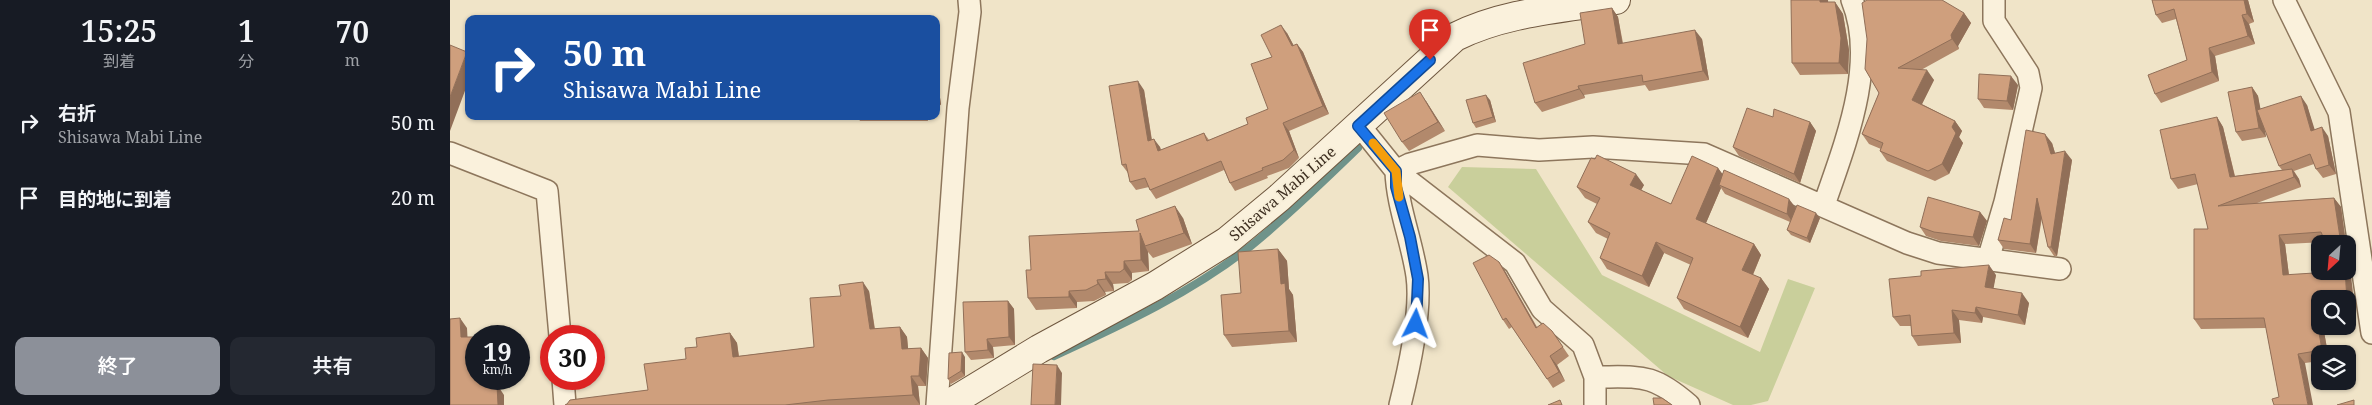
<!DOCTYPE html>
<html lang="ja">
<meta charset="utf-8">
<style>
body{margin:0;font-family:"Noto Serif","Noto Sans JP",serif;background:#242831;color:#f1f3f6;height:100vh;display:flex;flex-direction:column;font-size:19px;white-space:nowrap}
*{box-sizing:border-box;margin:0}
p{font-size:16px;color:#9ea1a6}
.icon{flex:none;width:28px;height:28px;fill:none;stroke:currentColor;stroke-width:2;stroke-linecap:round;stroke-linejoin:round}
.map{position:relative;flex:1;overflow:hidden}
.side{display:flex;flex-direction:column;background:#171b24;width:450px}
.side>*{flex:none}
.banner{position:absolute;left:15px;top:15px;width:475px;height:105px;border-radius:10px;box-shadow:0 1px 4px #0004;background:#1a4fa0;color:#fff;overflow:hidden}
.needle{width:32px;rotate:206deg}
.buttons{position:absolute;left:1861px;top:235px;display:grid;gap:10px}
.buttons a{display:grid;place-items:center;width:45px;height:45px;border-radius:10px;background:#171b24;box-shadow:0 1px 4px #0004;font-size:25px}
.speed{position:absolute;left:15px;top:325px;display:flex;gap:10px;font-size:25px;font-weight:700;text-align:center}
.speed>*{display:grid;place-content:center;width:65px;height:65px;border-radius:50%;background:#171b24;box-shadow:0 1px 4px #0004;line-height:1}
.speed small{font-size:12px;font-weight:400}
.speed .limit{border:8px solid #d22;background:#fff;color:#111}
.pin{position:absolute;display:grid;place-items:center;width:42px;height:42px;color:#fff;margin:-51px -21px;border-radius:50% 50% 50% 0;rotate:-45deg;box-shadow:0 0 5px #0007}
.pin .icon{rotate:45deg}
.me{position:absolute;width:55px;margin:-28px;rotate:3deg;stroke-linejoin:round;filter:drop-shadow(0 0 4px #0008)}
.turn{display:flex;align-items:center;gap:18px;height:105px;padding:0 15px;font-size:22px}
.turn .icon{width:65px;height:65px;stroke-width:2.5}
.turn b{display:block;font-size:35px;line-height:42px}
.eta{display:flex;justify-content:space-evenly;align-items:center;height:85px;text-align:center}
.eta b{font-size:30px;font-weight:600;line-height:35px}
.primary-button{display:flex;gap:10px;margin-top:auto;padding:10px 15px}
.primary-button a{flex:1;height:58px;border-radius:10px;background:#8c9099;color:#fff;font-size:20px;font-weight:600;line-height:58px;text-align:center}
.primary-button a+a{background:#242831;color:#f1f3f6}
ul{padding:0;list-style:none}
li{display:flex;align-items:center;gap:15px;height:75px;padding:0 15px}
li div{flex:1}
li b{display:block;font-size:19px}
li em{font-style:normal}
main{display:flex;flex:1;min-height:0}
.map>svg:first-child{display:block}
.green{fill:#c9cf9b}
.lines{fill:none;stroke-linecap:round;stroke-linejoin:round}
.stream{stroke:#6f938a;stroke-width:8}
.street-casing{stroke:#8d765c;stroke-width:24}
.secondary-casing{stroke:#6f573f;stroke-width:30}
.street{stroke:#faf1dc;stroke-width:21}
.secondary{stroke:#faf1dc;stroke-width:28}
.wall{fill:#b2896c}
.shaded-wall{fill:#916f58}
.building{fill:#cf9f7d;stroke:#916f58}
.route-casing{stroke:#114b97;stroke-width:12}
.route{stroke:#1a73e8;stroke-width:9}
.slow{stroke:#f59e0b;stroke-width:9}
.labels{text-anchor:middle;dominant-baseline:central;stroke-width:4;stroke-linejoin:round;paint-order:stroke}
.street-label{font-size:15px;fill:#3d2e20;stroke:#f7eed8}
</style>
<main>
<section class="side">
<div class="eta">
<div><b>15:25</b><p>到着</p></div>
<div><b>1</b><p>分</p></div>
<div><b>70</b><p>m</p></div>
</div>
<ul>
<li><svg class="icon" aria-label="right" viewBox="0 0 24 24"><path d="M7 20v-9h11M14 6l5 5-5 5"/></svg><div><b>右折</b><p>Shisawa Mabi Line</p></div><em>50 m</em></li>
<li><svg class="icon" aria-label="arrive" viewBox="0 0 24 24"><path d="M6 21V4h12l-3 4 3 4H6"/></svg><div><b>目的地に到着</b></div><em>20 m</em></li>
</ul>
<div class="primary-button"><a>終了</a><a>共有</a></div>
</section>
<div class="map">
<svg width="1922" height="405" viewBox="0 0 1922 405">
<rect width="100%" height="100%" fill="#f0e4c8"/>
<!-- green -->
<path class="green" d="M1012 167 1086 169 1152 275 1310 352 1338 279 1365 288 1318 401 1301 405H1283L1218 376 998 187Z"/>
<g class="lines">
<!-- stream -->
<path class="stream" d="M604 356C672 325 743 292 802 245 839 215 874 181 908 148"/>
<!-- street casing -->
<g class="street-casing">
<path id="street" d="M1834 0 1889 112 1922 333
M909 125 946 171 1065 263 1092 309 1133 345 1145 377V405
M0 153 97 191 110 336
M946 171 960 164 1027 145 1089 150 1143 147 1254 154 1457 243 1488 253 1610 269
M946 171C947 206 962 241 967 276 972 312 959 369 950 405
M1374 205C1395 144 1428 63 1402 0
M1538 260 1555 202 1581 88 1578 73 1544 21V0
M1145 377C1192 377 1202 373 1239 405
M113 379 115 405
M487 405 508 108 520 12 519 0"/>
</g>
<!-- secondary casing -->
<g class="secondary-casing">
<path id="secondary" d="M497 405 589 349 705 286 777 241 829 198 1005 37C1055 12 1111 9 1166 0"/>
</g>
<!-- street -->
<use href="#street" class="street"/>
<!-- secondary -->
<use href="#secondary" class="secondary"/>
</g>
<!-- wall -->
<path class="wall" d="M1378 0V2H1385L1393 14 1399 50 1398 74 1350 75 1342 63Z
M1702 0H1798L1804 22 1799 24 1805 44 1765 56 1769 81 1711 103 1705 94 1737 60 1726 19 1712 23 1706 15Z
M1162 8 1168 17 1173 43 1252 39 1259 80 1199 91 1195 85 1134 95 1135 98 1092 112 1085 103 1135 44Z
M1514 13 1521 23 1508 46 1509 49 1471 70 1484 80 1472 104 1505 121 1512 131 1509 137 1513 143 1499 174 1485 181 1437 161 1430 151 1431 149 1419 144 1412 134 1429 93 1415 69Z
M837 33 844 46 847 44 853 52 879 114 839 131 849 158 839 168 817 176 818 178 785 191 780 183 774 170 706 199 700 190 699 187 686 190 680 182 678 173 672 165 694 90 702 140 710 147 711 150 754 133 759 140 798 124 818 109 822 57Z
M486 80 488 83 491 105 486 106Z
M1568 85 1563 110 1534 108 1528 99Z
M1802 87 1808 96 1810 109 1857 105 1864 130 1878 136 1886 174 1873 178 1866 169 1864 164 1844 171 1849 179 1851 187 1807 203 1884 198 1891 207 1896 244H1876L1875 242 1835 244 1839 275 1902 284 1905 323H1898V299H1870V326H1873L1878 354H1870V361L1855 363 1829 397 1816 328 1751 329 1744 319 1758 229 1748 184 1728 189 1721 179 1767 117 1773 127 1785 176 1832 170 1829 166 1814 126 1816 137 1792 141 1786 132Z
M1040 100 1046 122 1026 128 1023 123Z
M976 101 995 131 959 151 952 142Z
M407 116H477L478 121H410Z
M1323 117 1360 122 1366 131 1350 183 1289 156 1283 147Z
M1602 143 1605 153 1622 160 1607 256H1604L1598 247 1592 218 1586 253 1554 249 1548 240 1561 220Z
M1268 168 1273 175 1370 218 1360 243 1341 235 1337 230 1340 222 1275 194 1271 188 1256 223 1304 244 1311 255 1303 275 1311 278 1319 289 1298 338 1234 309 1227 298 1241 265 1214 253 1199 287 1157 269 1150 258 1158 239 1146 233 1138 222 1147 204 1135 198 1127 187 1194 185 1191 190 1221 204Z
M1530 212 1537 221 1529 246 1491 241 1476 236 1470 227Z
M733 218 742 244 703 258 698 252 699 271 682 273V280L678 283 663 284 664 291 655 292 656 295 644 301 627 302V308L586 310 578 298 581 270 689 231Z
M828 249 837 261 839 289 843 295 847 342 782 347 774 335 791 293Z
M1049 262 1055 271 1087 327 1102 331 1119 356 1107 365 1115 381 1103 388 1062 327 1059 329 1053 320Z
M1546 275 1543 288 1579 303 1575 325 1533 317 1532 323 1509 320 1511 343 1468 346 1462 336 1461 326H1450L1443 317Z
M419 291 425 329 450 327 457 337 458 349 471 348 478 358 476 386H468L470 405H115L198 390 236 359 247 347 280 333 287 343 289 356 364 347 391 296Z
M558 301 564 309 565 345 543 347 544 358 521 360 515 352Z
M515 357V376L501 384 498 379Z"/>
<!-- shaded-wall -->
<path class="shaded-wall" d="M1370 0H1378L1379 14 1370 2Z
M1794 0H1798L1804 22 1797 14Z
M1385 2 1393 14 1399 50 1398 74 1389 63Z
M1162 8 1168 17 1174 53 1168 44Z
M1514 13 1521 23 1508 46 1509 49 1502 39 1501 35Z
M1792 15 1799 24 1805 44 1798 36Z
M831 25 837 33 848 54 842 46Z
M1245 30 1252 39 1259 80 1253 71Z
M847 44 853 52 879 114 873 106Z
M1759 48 1765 56 1769 81 1762 72Z
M17 52 19 55V80L0 131V97Z
M1477 70 1484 80 1469 110 1462 100Z
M1561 76 1568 85 1563 110 1557 101Z
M486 80 488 83 491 105 486 99Z
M688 81 694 90 703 149 698 141Z
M1128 86 1134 95 1135 98 1129 89Z
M1802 87 1808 96 1816 137 1809 128Z
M970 92 976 101 995 131 988 122Z
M1036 95 1040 100 1046 122 1043 117Z
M1851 96 1857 105 1868 140 1861 131Z
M1767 117 1773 127 1787 186 1780 177Z
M1505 121 1512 131 1509 137 1513 143 1499 174 1492 164 1502 127Z
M1360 122 1366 131 1350 183 1344 174Z
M833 123 839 131 849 158 844 150Z
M1872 127 1878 136 1886 174 1879 165Z
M1595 134 1602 143 1608 163 1601 154Z
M704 139 710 147 713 159 708 151Z
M1615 151 1622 160 1607 256 1601 247Z
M1268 168 1276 179 1269 185 1271 188 1253 230 1246 219Z
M1842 169 1849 179 1851 187 1844 177Z
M1186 174 1194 185 1188 196 1180 185Z
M1587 198 1593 207 1586 253 1580 244Z
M1884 198 1891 207 1896 244H1891Z
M1339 199 1346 208 1343 223 1337 214Z
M725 206 733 218 742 244 734 233Z
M1530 212 1537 221 1529 246 1523 237Z
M1366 213 1370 218 1360 243 1357 238Z
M690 233 695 246 698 252 699 271 691 260Z
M1829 235 1835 244 1840 284 1833 275Z
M1206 242 1214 253 1199 287 1192 276Z
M1304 244 1311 255 1300 281 1292 270Z
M828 249 837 261 839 289 843 295 847 342 839 331 831 284Z
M1898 254 1902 284 1905 323 1898 313 1895 271H1898Z
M674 261 682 273V280L674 269Z
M1049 262 1055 271 1092 337 1086 328Z
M1539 265 1546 275 1542 297 1535 287Z
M655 272 663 284 664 291 656 279Z
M1311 278 1319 289 1298 338 1290 327Z
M647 280 655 292 656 295 648 284Z
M413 282 419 291 426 339 420 329Z
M619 291 627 302V308L619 297Z
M1572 293 1579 303 1575 325 1568 315Z
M558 301 564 309 565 345 559 337Z
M1526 307 1533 317 1532 323 1525 313Z
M1502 310 1509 320 1511 343 1504 333Z
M1866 315 1870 322V326H1873L1878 354H1875L1872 350Z
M10 318 17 328 18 347 11 337Z
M450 327 457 337 459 359 452 349Z
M280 333 287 343 290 367 283 357Z
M537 339 543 347 544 358 538 350Z
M471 348 478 358 476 386 469 376Z
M512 352 515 357V376L511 371Z
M1848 354 1855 363 1863 405H1858Z
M1100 356 1107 365 1115 381 1109 372Z
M607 365 612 373 611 405H605Z
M461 376 468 386 470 405 463 395Z
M43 379H50V389L54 395V405H48L43 385Z"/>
<!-- building -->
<path class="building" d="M1341 0H1370V2H1385L1391 38 1389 63H1342Z
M1417 0H1492L1514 13 1501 35 1502 39 1448 68 1477 70 1462 100 1505 121 1502 127 1506 133 1492 164 1478 171 1430 151 1433 143 1412 134 1429 93 1415 69 1417 39 1412 3Z
M1702 0H1794L1797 14 1792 15 1798 36 1759 48 1762 72 1705 94 1698 75 1737 60 1724 9 1706 15Z
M1162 8 1168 44 1245 30 1253 71 1193 82 1192 75 1128 86 1129 89 1085 103 1073 63 1135 44 1130 13Z
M831 25 842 46 847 44 873 106 833 123 844 150 833 160 812 168 813 170 780 183 771 161 700 190 695 178 680 182 676 164 672 165 659 86 688 81 698 141 704 139 708 151 754 133 757 141 798 124 796 118 818 109 801 64 822 57 811 35Z
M0 45 17 52 0 97Z
M1529 74 1561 76 1557 101 1528 99Z
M1802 87 1809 128 1786 132 1778 92Z
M970 92 988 122 952 142 934 113Z
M1036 95 1043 117 1023 123 1016 100Z
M1851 96 1861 131 1872 127 1879 165 1866 169 1860 154 1829 166 1807 110Z
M1297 108 1323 117 1324 109 1360 122 1344 174 1283 147Z
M1767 117 1780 177 1842 169 1844 177 1768 206 1884 198 1891 244H1876L1871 232 1829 235 1833 275 1895 271 1897 299H1870V315H1866L1872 350 1848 354 1858 405H1824L1822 399 1829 397 1814 318 1744 319V229H1758L1745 174 1721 179 1710 130Z
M1576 130 1595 134 1601 154 1615 151 1601 247H1598L1587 198 1580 244 1548 240 1554 218 1561 220Z
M1147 155 1186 174 1180 185 1221 204 1242 156 1268 168 1246 219 1304 244 1292 270 1311 278 1290 327 1227 298 1243 258 1206 242 1192 276 1150 258 1160 233 1138 222 1150 198 1127 187 1141 158 1145 159Z
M1274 170 1339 199 1337 214 1269 185Z
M1478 197 1530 212 1523 237 1484 232 1470 227Z
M1347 205 1366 213 1357 238 1337 230Z
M725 206 734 233 695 246 690 233 691 260 674 261V269L670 272H655L656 279 647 280 648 284 636 290 619 291V297L578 298 576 270H581L579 236 689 231 686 220Z
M828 249 831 284 835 283 839 331 774 335 771 295 791 293 788 252Z
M1039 255 1049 262 1086 328 1093 323 1102 331 1113 347 1100 356 1109 372 1097 379 1056 318 1053 320 1023 263Z
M1539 265 1535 287 1572 293 1568 315 1526 307 1525 313 1502 310 1504 333 1462 336 1460 315 1443 317 1439 279 1471 276V271Z
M413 282 420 329 450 327 452 349 471 348 469 376H461L463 395 378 400 335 405H115L117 404 120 400 198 390 194 364 236 359 235 348 247 347 246 338 280 333 283 357 364 347 360 298 391 296 389 285Z
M558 301 559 337 537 339 538 350 515 352 513 302Z
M10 318 11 337H26V379H43V385H47L48 405H0V319Z
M512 352 511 371 498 379 499 353Z
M583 364 607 365 605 405H581Z
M1203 398H1212L1222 405H1204Z
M1110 400 1112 405H1098Z
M1904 400V405H1887Z"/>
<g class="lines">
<!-- route casing -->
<g class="route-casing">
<path id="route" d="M966 324 968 279 960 237 946 187V171L908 126 980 60"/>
</g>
<!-- route -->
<use href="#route" class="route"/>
<!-- slow -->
<path class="slow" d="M923 143 946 171 949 197"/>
</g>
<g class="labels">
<!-- street labels -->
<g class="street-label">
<text transform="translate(832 193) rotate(-41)">Shisawa Mabi Line</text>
</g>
</g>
</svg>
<div class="buttons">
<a><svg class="needle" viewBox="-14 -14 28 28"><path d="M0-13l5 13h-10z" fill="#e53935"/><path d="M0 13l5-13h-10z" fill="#9ea1a6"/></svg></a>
<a><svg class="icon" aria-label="search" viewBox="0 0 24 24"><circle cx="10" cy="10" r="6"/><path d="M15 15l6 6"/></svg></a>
<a><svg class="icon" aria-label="layers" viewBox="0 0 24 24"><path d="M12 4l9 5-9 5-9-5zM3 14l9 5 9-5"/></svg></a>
</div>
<div class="speed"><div>19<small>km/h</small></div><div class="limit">30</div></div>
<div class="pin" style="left:980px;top:60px;background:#d93025"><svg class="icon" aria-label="arrive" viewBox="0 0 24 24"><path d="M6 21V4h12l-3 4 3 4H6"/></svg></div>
<svg class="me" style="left:966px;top:324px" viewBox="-20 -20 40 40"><path d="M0-17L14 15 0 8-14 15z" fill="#1a73e8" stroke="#fff" stroke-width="4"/></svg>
<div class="banner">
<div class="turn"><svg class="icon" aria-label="right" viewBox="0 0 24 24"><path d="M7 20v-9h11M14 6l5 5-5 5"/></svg><div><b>50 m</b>Shisawa Mabi Line</div></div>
</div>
</div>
</main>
